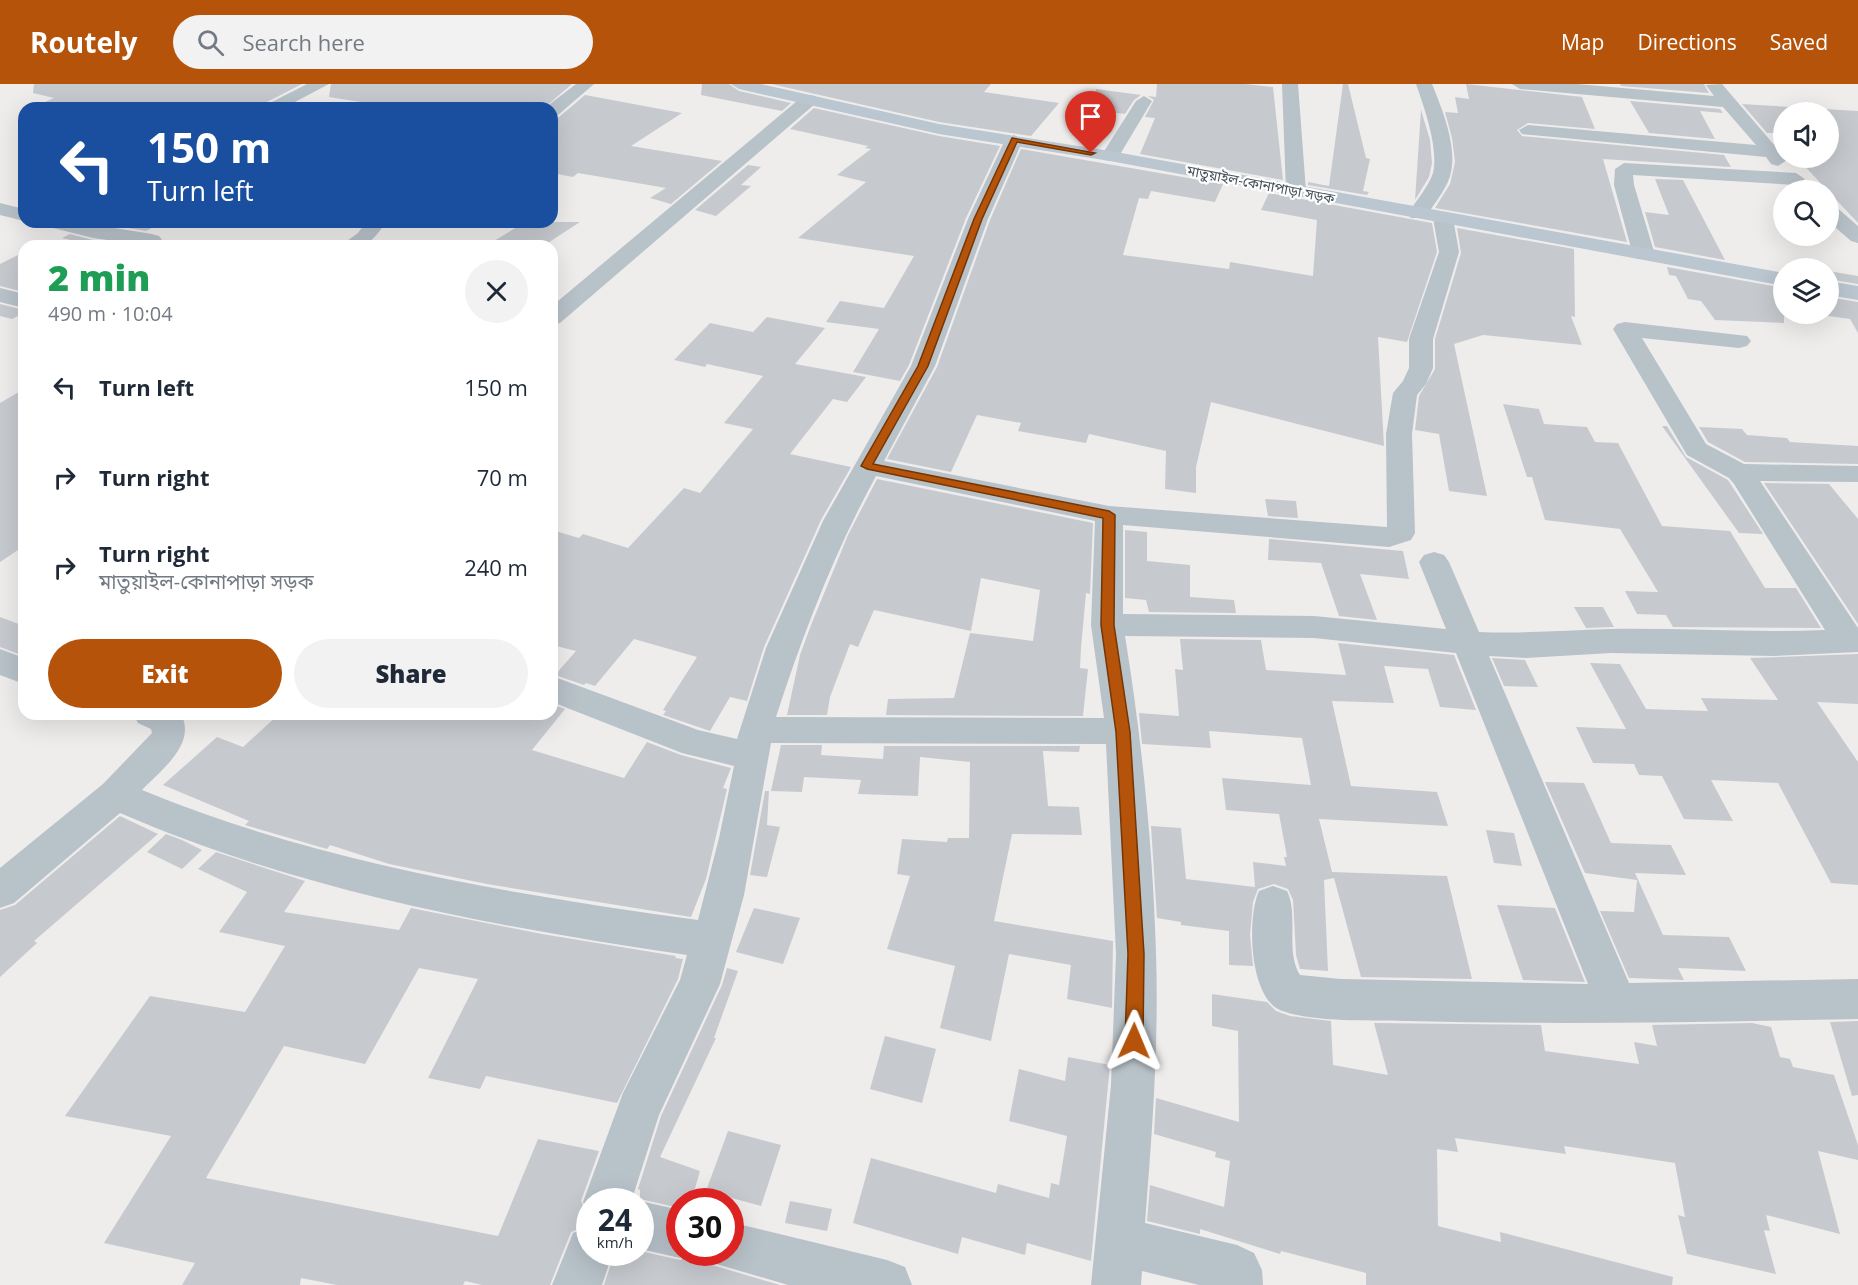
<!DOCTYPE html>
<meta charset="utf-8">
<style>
body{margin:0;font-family:"Open Sans","Noto Sans Bengali",sans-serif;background:#f2f2f3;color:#1f2937;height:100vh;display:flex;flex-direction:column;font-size:22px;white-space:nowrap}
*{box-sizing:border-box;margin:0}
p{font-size:20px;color:#747a83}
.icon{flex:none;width:33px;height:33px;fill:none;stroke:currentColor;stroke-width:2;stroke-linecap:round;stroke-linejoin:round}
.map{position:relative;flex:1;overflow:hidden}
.panel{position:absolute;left:18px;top:156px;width:540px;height:480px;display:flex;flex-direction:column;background:#fff;border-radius:18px;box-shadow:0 6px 24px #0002}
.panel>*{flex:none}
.top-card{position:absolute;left:18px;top:18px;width:540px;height:126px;border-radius:18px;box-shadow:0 6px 24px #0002;background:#1a4fa0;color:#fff;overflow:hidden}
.tools{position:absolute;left:1773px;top:18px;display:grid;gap:12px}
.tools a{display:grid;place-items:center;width:66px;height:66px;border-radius:50%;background:#fff;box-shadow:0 6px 24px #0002;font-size:30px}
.speed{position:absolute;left:576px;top:1104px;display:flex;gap:12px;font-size:30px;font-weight:700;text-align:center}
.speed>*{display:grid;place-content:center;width:78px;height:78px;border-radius:50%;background:#fff;box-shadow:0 6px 24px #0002;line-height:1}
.speed small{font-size:15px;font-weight:400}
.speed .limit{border:9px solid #d22;background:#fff;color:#111}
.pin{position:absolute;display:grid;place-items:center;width:51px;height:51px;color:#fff;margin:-62px -26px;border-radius:50% 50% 50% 0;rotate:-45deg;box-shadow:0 0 6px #0007}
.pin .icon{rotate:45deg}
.me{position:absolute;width:66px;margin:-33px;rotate:1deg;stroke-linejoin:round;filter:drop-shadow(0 0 4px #0008)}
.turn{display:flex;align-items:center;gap:21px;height:126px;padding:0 30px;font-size:27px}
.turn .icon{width:78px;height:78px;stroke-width:2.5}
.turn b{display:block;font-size:42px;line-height:51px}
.round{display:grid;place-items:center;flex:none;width:63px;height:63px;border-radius:32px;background:#f2f2f3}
.headline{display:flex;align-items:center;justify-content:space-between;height:102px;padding:0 30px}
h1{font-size:36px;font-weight:800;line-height:45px;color:#1e9e55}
.primary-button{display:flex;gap:12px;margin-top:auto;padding:12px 30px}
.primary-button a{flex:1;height:69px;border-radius:36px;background:#b45309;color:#fff;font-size:24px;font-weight:800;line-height:69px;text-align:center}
.primary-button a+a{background:#f2f2f3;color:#1f2937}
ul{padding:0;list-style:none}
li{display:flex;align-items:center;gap:18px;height:90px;padding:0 30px}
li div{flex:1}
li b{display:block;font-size:22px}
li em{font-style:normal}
header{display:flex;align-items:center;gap:36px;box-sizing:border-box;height:84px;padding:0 30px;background:#b45309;color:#fff}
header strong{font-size:28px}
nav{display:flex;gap:33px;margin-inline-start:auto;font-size:21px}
.search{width:420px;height:54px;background:#f2f2f3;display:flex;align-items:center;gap:15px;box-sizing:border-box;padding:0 21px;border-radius:33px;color:#747a83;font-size:22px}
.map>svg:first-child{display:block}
.building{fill:#c6cacf}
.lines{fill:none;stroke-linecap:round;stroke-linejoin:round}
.minor{fill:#b8c2c9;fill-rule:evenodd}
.secondary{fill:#bac6d0;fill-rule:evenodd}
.route{fill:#b45309;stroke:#753606;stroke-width:1.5}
.labels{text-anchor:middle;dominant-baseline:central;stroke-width:4.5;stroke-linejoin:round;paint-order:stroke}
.far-street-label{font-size:14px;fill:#455159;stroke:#fff}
</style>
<header>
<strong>Routely</strong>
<div class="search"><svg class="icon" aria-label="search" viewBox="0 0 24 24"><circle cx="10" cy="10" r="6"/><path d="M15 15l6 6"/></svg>Search here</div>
<nav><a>Map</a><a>Directions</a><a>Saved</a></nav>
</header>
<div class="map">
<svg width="1858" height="1201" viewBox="0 0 1858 1201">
<rect width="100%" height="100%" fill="#efecec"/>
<!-- building -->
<path class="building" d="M34 0H302L265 19V24H31L54 14 33 9Z
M331 0H572L544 24H398L329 13Z
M702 0H729L739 7 791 19 782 27 701 11Z
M771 0H991L984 8 1059 19 1031 52 939 38Z
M1157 0H1245L1273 3 1283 96 1140 70 1155 34 1145 33 1154 16 1148 12 1156 13Z
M1343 0H1348L1366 74 1370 75 1363 107 1369 108 1367 111 1308 101V98L1329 102Z
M1466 0 1582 13 1595 45 1528 39 1517 46 1522 52 1724 71 1731 83 1603 75 1627 158 1435 124 1450 100 1455 78 1452 54 1445 28 1458 29 1455 13 1469 15Z
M1620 0H1704L1709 9 1621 2Z
M1096 5 1141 11 1134 16 1125 30 1094 26Z
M585 11 682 29 631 62 722 77 671 120 650 114 666 104 578 89 573 93 552 89V34L559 33Z
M1630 17 1720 25 1723 29 1700 27 1715 55 1649 49Z
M1742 20 1858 27V139L1797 74H1828V28H1784V60L1774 49H1767Z
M814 24 939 52 1000 62 966 134 909 281 900 297 853 288 879 245 826 238 840 217 884 224 914 172 798 154 866 98 837 91 871 65 865 64 868 62 790 45Z
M1421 26 1430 56 1432 79 1429 93 1415 116Z
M1021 65 1223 100 1215 118 1151 107 1148 115 1139 114 1123 171 1229 185 1230 178 1313 192 1317 136 1261 126 1269 109 1432 139 1437 168 1407 258 1378 253 1384 362 1211 318 1196 383V409L1165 405 1166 367 1089 350 1086 359 1018 347 1021 339 977 331 951 388 887 375 937 283 990 136Z
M748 81 761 83 741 101 751 102 716 132 695 126Z
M1655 95 1683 96 1725 176 1655 163 1645 128 1669 131Z
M93 138H163L146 147Z
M525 138H580L543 162H486Z
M1457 144 1574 165 1575 233 1571 232 1582 261 1483 251 1454 260 1487 412 1449 407 1439 350 1415 346 1419 312 1435 285V255L1461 169Z
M70 150 93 156 122 160 98 162 62 154Z
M24 168V208L0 202V180Z
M1667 183 1784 204V239L1715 236 1701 217 1688 215 1676 192 1669 191Z
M1828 187 1858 192V200L1828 195Z
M1828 213 1858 218V249L1850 235 1828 232Z
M0 220 24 226V229L12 235 0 232Z
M767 233 825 244 795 280 866 293 847 318 833 315 790 370 851 383 821 436 764 563 747 617 730 613 710 647 663 631 666 627 663 626 697 573 634 555 595 602 586 599 584 601 555 591 576 567 552 561V446L579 454 583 450 628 464 684 404 700 409 753 345 724 339 763 292 707 280 705 283 674 276 710 239 753 248Z
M24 305V462L0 478V319Z
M1503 320 1539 325 1544 340 1587 343 1595 358 1618 359 1662 442 1730 447 1765 504H1796L1821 544 1673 543 1666 531 1637 530 1625 507 1658 508 1620 445 1545 436 1532 393H1527Z
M1662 342H1667L1686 373 1728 396 1763 450 1739 449Z
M1699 343 1742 345 1747 351 1787 354 1790 358 1858 362V380L1745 378 1708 358Z
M877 395 1093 439 1090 510 1086 509 1081 564 1080 584 1088 585 1083 632 886 631 888 615 954 614 970 549 1033 557 1040 506 981 494 971 547 874 526 858 563 850 560 830 613 827 631H787L800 571 811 541 848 451Z
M1764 399 1829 400 1858 435V540Z
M1265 415 1296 417 1298 434 1268 432Z
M1125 446 1147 448V477L1190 481V513L1234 516 1236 529 1149 528 1146 516 1125 514Z
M1269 455 1403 467 1409 495 1360 490 1377 536 1339 532 1321 479 1268 476Z
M1574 523H1603L1614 543 1586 544Z
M0 533 24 542V572L0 563Z
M1180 555 1261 556 1266 586 1346 591 1338 559 1454 571 1476 626 1440 623 1428 585 1384 582 1394 619 1332 617 1351 702 1437 708 1448 742 1319 735 1332 788 1447 792 1472 895 1361 893 1334 794 1324 796 1328 887 1300 885 1296 871 1293 816 1288 805 1274 800 1258 805 1253 818 1250 851 1253 882 1229 881V847L1181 841V838L1157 834 1151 742 1181 744 1186 795 1255 803 1253 778 1286 782 1284 773H1287L1279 730 1226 726 1222 694 1311 701 1302 654 1209 647 1211 664 1142 660 1139 629 1179 632 1175 585 1183 586Z
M1858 570V620L1817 618 1858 678V801L1831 799 1778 699 1711 696 1733 737 1684 735 1662 692 1639 691 1634 680 1593 679 1576 643 1626 645 1590 579 1620 580 1646 625 1708 627 1701 614 1778 616 1750 574Z
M1492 574 1525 576 1538 603 1504 602Z
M552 620 565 625 532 666 624 694 647 658 681 671 731 684 723 704 727 705 706 795 691 833 487 800 389 780 330 761 327 765 245 741 249 737 163 701 217 653 243 663 279 630H552Z
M781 661H822L821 671 883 675 884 662H1080L1079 668 1043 667 1048 722 1079 723 1082 751 1012 750 994 837 1113 857 1112 924 1067 915 1071 881 1009 870 991 957 940 944 955 882 887 865 910 792 897 790 902 755 947 758 948 754H969L970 678 920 673 918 712 858 710 861 696 804 693 802 708 771 707Z
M1545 698 1584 699 1611 759 1671 761 1686 791 1635 789 1663 851 1729 853 1746 887 1678 884 1684 896 1629 894 1600 827 1634 828 1637 796 1585 789Z
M765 707H769L767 741 780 743 767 793 750 791Z
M120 732 158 750 34 857 37 859 0 893V826L15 821Z
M1486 746 1514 749 1522 782 1494 779Z
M166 750 182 756 202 766 182 785 147 768Z
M216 768 305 797 284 828 399 846 411 824 542 850 676 872 675 874 683 875 678 895 617 1019 486 992 480 1005 428 994 478 895 419 884 365 980 284 962 206 1094 498 1152 538 1055 599 1067 581 1117 590 1135 588 1141 571 1148 550 1201H482L465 1197 463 1201H337L301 1194 300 1201H182L195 1179 104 1159 171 1052 65 1032 150 912 245 928 285 862 219 848 247 808 198 785Z
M1497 821 1555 824 1585 898 1523 896Z
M754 824 800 834 783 880 736 868Z
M727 884 738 887 714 954H716L660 1073 700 1087 691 1118H680V1124L640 1115V1106L638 1105 661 1032 722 901Z
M1212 910 1267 918 1276 927 1290 932 1331 937 1333 981 1388 991 1374 939 1541 941 1545 967 1639 980 1634 958 1657 962 1652 941 1752 939 1771 943 1780 973 1790 975 1793 983 1834 991 1858 1061V1076L1818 1067 1840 1150 1766 1131 1770 1147 1764 1146 1776 1190 1687 1170 1678 1131 1685 1133 1675 1079 1564 1062 1566 1070 1455 1054 1458 1068 1437 1065 1438 1142 1501 1158 1500 1148 1673 1193 1672 1201H1366V1189L1281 1167 1280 1170 1200 1145V1150L1147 1137 1150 1101 1224 1123 1230 1077 1215 1073 1216 1068 1154 1050 1156 1014 1239 1038 1238 947 1212 942Z
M1858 937V1011L1852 1012 1830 938Z
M885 952 936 965 922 1019 870 1005Z
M1068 973 1110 981 1091 1177 1027 1159 1025 1171 962 1153 958 1170 853 1139 871 1074 996 1109 998 1100 1049 1114 1051 1099 1059 1101 1067 1052 1009 1037 1019 985 1065 997Z
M728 1047 781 1061 761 1122 706 1107Z
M790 1117 832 1125 827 1147 785 1139Z
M640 1167 680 1176 696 1168H706L712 1181 780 1201H604L615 1168Z"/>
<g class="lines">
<!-- minor -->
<path class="minor" d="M307 0H329L293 19 302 24H268L266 21Z
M576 0H594L558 31 552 32V24L546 23Z
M1282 0H1298L1306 107 1296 113 1286 107Z
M1416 0H1432C1442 25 1457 61 1451 88 1449 102 1435 118 1428 130L1425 134H1411L1408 130C1415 118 1429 102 1433 89 1439 64 1424 23 1416 0Z
M1512 0H1577L1714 12 1706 1 1722 0 1787 76 1778 82 1771 80 1766 73 1522 50 1519 46 1528 41 1756 61 1723 23 1520 5Z
M809 11 815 12 817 16 815 20 560 239 552 241V222L803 12Z
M1144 12 1152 17 1119 72 1110 77 1104 76 1101 72 1136 17Z
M1014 51 1023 56 988 135 935 282 884 377 1109 422 1387 443 1386 350 1393 309 1403 297 1409 284V255L1439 168 1433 134 1436 130H1450L1453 134 1459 168 1433 255V284L1426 300 1417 311 1412 350 1415 449 1411 456 1389 463 1123 441V530L1314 532 1446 545 1419 478 1424 471 1434 468 1444 471 1449 478 1479 548C1523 550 1566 546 1611 545 1683 544 1754 549 1825 546L1734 400 1729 394 1687 371 1613 245 1617 240 1625 238 1747 252 1751 257 1747 262 1739 264 1642 254 1706 360 1744 380 1858 382V398L1760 397 1858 544V568L1775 572 1611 569 1526 574 1489 572 1629 899 1858 895V935C1708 938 1558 941 1408 937 1376 936 1306 939 1278 925 1249 909 1247 833 1259 807L1273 802 1287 807C1299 832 1285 867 1300 891L1341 895 1588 900 1456 569 1314 554 1125 552C1142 657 1153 764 1156 870 1159 960 1152 1049 1145 1139L1237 1161 1254 1169 1262 1186 1263 1201H1199L1142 1187 1141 1201H1091L1111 1001 1116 870 1106 660 771 659 744 811 720 900 659 1031 631 1118H590V1133L583 1118 623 1009 680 896 687 871C495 843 300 807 120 729L14 819 0 824V784L103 700 152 649 151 645 138 639 133 630H181C197 660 161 686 142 706 318 779 511 810 698 836L719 754 734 682 682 669 552 618V592L698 646 737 655 766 564 823 437 911 282 968 135 1005 56ZM876 392 1095 437 1091 541 1104 634 776 633C803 550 834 469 876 392Z
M1624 79 1796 89 1805 95 1796 101 1633 91 1634 101 1655 171 1651 175H1637L1633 171 1614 101 1615 85Z
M0 119 24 125V137L0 131Z
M1828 120 1835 122 1858 142V159L1851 157 1828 137Z
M42 138H77L152 150 159 152 162 156 159 160 151 162 93 154 45 142Z
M366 138H386C370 161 368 162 340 162L358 149Z
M0 204 24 210V224L0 218Z
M0 565 24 574V600L0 591Z
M640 1117 680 1126V1168H694L680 1174 640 1165Z
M730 1138 887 1176 905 1183 912 1201H788L713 1179 708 1168H730Z
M590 1142V1168H613L602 1201H552L573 1149Z"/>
<!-- secondary -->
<path class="secondary" d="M731 0H761L939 40 1110 67 1784 189V202L1110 77 939 50 739 5Z
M1828 197 1858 202V216L1828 211Z"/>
</g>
<!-- route -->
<path class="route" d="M1012 54 1095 69 1091 71 1017 58 982 135 928 282 873 380 1109 427 1115 431 1114 541 1130 648 1144 870 1143 957 1140 964 1134 966 1128 964 1125 957 1128 870 1116 648 1101 541 1103 434 867 385 861 382 918 282 974 135Z"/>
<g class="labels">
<!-- far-street labels -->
<g class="far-street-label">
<text transform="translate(1261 100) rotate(11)">মাতুয়াইল-কোনাপাড়া সড়ক</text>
</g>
</g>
</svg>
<div class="tools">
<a><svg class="icon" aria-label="sound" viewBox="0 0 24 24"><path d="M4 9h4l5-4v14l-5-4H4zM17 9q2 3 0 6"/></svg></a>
<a><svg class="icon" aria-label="search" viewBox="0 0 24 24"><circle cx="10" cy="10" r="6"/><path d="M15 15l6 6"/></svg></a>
<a><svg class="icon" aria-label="layers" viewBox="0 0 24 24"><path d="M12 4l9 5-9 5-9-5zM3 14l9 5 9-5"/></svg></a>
</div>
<div class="speed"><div>24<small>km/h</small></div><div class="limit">30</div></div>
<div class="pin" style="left:1091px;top:69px;background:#d93025"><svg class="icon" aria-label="arrive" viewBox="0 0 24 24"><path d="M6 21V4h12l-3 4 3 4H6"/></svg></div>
<svg class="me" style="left:1134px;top:957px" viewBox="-20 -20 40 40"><path d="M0-17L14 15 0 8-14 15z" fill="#b45309" stroke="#fff" stroke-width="4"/></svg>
<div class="top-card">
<div class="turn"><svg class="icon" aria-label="left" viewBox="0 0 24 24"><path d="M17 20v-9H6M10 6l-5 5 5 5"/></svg><div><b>150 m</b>Turn left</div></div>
</div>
<section class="panel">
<div class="headline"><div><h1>2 min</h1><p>490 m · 10:04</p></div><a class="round"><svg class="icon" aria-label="close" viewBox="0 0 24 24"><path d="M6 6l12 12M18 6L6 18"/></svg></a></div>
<ul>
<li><svg class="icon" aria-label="left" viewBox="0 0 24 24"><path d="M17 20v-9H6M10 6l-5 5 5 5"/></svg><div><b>Turn left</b></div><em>150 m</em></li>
<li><svg class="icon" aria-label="right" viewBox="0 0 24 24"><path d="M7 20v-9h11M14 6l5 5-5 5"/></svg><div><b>Turn right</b></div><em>70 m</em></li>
<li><svg class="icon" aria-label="right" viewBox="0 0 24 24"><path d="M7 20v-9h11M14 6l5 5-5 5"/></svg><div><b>Turn right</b><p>মাতুয়াইল-কোনাপাড়া সড়ক</p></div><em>240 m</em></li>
</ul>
<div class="primary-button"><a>Exit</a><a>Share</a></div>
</section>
</div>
